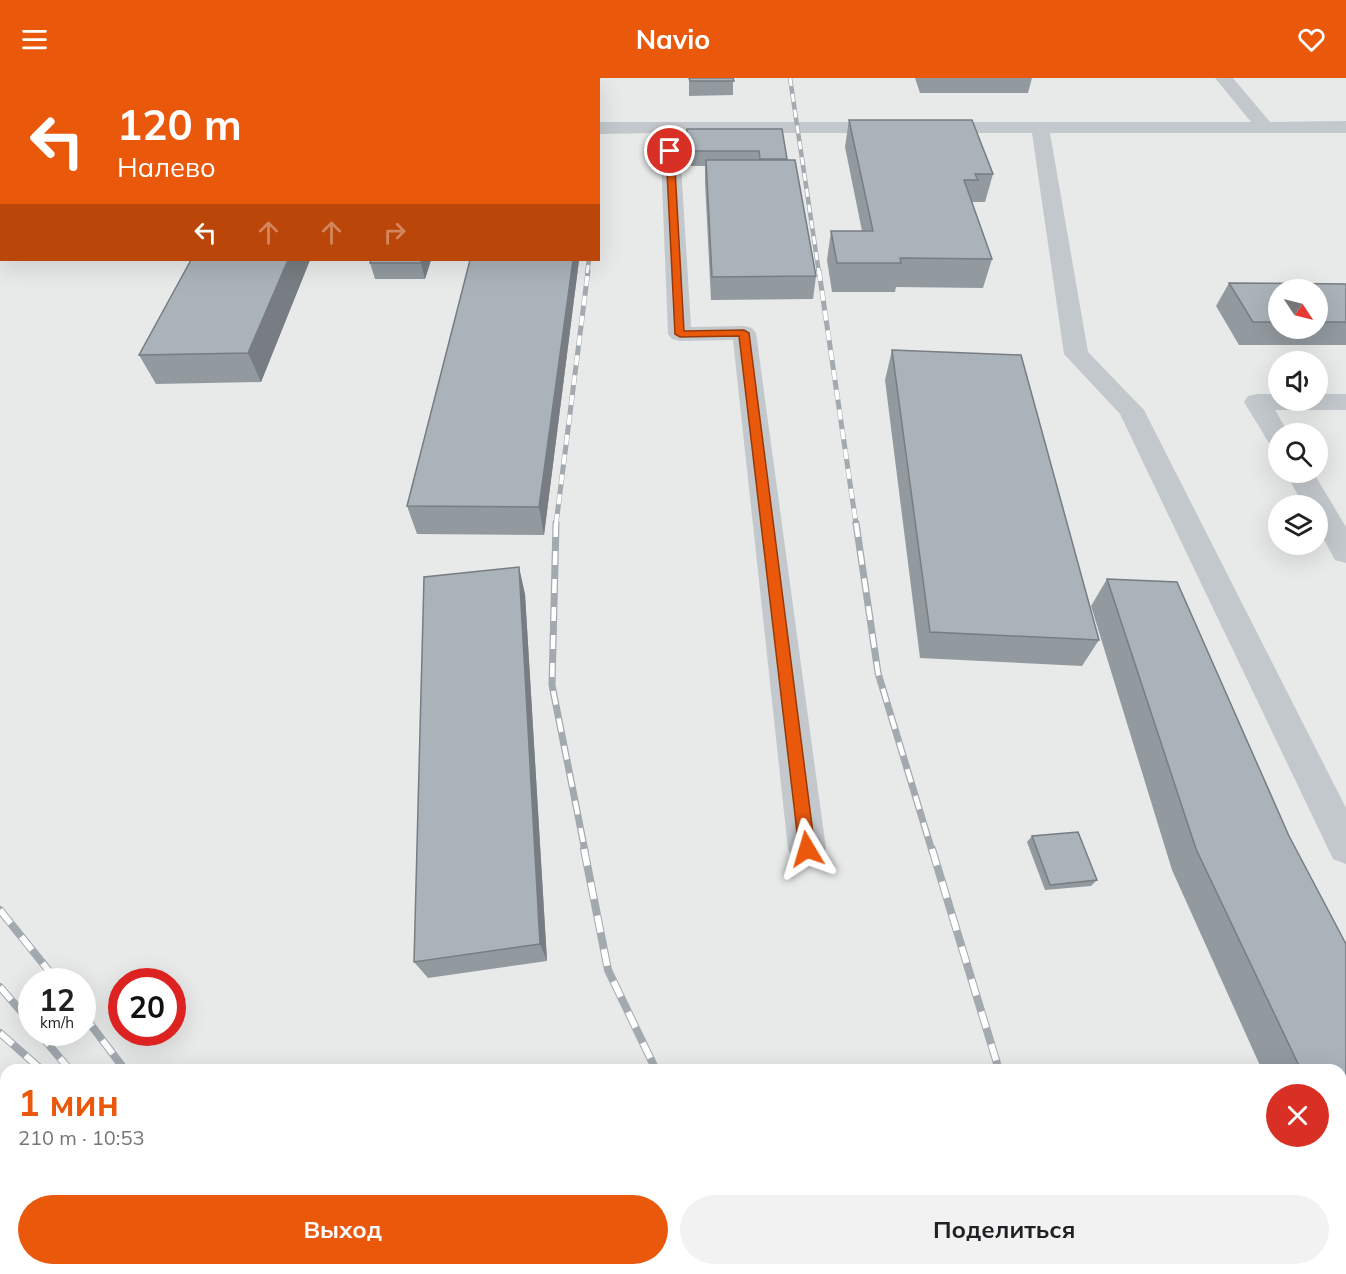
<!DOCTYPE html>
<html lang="ru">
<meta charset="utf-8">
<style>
body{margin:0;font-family:Mulish,sans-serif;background:#f2f2f2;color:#202124;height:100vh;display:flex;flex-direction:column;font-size:22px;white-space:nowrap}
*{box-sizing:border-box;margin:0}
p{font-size:20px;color:#757577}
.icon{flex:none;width:33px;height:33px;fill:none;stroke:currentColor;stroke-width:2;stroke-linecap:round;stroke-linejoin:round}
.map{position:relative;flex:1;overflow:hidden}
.details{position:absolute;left:0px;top:986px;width:1347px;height:212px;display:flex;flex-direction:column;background:#fff;border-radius:18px 18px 0 0;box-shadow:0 6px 24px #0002}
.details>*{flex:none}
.top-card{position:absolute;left:0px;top:0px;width:600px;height:183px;box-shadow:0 6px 24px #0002;background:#ea580c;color:#fff;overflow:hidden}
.needle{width:39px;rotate:125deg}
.buttons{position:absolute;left:1268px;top:201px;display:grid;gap:12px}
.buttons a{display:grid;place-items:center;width:60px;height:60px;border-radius:50%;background:#fff;box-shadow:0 6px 24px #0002;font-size:30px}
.speed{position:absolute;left:18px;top:890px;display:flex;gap:12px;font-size:30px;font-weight:700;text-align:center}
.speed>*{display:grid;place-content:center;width:78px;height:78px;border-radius:50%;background:#fff;box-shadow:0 6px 24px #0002;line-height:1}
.speed small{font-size:15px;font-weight:400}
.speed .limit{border:9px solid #d22;background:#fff;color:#111}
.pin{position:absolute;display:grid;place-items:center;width:51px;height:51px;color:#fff;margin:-26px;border:3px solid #fff;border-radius:50%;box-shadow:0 2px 6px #0007}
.me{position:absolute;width:66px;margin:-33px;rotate:353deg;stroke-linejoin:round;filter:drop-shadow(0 0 4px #0008)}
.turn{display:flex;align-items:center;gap:21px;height:126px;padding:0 18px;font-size:27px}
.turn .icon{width:78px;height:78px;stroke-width:2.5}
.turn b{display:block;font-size:42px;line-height:51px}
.lanes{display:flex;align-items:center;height:57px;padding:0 18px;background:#0003;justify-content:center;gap:30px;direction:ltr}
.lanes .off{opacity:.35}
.round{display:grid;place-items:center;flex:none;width:63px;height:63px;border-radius:32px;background:#f2f2f2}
.overview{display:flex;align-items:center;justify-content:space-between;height:102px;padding:0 18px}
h1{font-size:36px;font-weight:700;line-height:45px;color:#ea580c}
.cta{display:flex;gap:12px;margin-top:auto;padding:12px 18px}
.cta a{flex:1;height:69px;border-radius:36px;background:#ea580c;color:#fff;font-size:24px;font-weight:700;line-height:69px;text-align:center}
.cta a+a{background:#f2f2f2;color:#202124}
header{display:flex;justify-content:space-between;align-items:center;height:78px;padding:0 18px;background:#ea580c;color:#fff;font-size:27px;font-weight:700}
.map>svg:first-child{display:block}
.built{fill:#e8e9e9;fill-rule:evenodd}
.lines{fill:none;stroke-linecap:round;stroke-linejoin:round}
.minor{fill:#c3c8cc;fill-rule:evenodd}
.rail-far3-casing{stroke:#a2aab0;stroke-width:4.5}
.rail-far2-casing{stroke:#a2aab0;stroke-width:5}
.rail-far1-casing{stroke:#a2aab0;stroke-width:7}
.rail-casing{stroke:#a2aab0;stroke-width:8}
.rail-far3{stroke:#fff;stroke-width:3;stroke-dasharray:8;stroke-linecap:butt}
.rail-far2{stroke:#fff;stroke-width:4;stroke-dasharray:10;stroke-linecap:butt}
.rail-far1{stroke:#fff;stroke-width:4.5;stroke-dasharray:14;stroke-linecap:butt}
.rail{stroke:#fff;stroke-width:6;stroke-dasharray:17;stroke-linecap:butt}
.wall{fill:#929a9f;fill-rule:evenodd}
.shaded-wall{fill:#777d82}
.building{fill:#aab3b9;stroke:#777d82;stroke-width:1.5}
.route{fill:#ea580c;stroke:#983908;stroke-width:1.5}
</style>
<header><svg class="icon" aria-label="menu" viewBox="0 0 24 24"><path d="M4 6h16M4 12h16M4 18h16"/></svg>Navio<svg class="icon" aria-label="heart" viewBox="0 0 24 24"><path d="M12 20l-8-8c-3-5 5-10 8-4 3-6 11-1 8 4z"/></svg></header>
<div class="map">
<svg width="1346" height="1196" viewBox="0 0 1346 1196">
<rect width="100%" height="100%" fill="#fafaf8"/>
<!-- built -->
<path class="built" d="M0 0H1346V1196H0ZM2 2H598V182H2ZM1278 212H1317V250H1278ZM1278 284H1317V322H1278ZM1278 356H1317V394H1278ZM1278 428H1317V466H1278ZM32 903H82V954H32ZM122 903H172V954H122ZM6 992H1341V1191H6Z"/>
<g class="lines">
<!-- minor -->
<path class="minor" d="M466 0H484L466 2Z
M1215 0H1233L1270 44 1346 43V55H1050L1088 274 1144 332 1346 730V786L1333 781 1120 336 1064 276 1032 55H679L691 249 744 248 752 250 756 255 826 771 820 783 807 789 794 783 788 771 733 262 680 263 672 261 668 256 660 55 598 56V44H1251Z
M0 44H2V56H0Z
M1257 316H1278V322H1317V316H1346V332H1275L1289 356H1278V368L1269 365 1244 324 1248 318Z
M1285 394H1313L1346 449V485L1335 482 1317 449V428H1304Z"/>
<!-- rail-far3 casing -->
<g class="rail-far3-casing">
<path id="rail-far3" d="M790 0 819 195
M10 2 12 0
M0 61 2 59
M587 195 589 182"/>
</g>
<!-- rail-far2 casing -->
<g class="rail-far2-casing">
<path id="rail-far2" d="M819 193 856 446
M556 446 588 193"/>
</g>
<!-- rail-far1 casing -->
<g class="rail-far1-casing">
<path id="rail-far1" d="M556 445 552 607 585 773
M856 445 878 595 932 773"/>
</g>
<!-- rail casing -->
<g class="rail-casing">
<path id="rail" d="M584 771 608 892 656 992
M932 771 999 992
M0 832 57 903
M0 909 32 946
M82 935 125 992
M38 954 70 992
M0 955 42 992
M273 1191 278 1196
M751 1191 753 1196
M1111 1191 1114 1196"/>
</g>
<!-- rail-far3 -->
<use href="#rail-far3" class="rail-far3"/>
<!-- rail-far2 -->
<use href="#rail-far2" class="rail-far2"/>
<!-- rail-far1 -->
<use href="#rail-far1" class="rail-far1"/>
<!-- rail -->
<use href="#rail" class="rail"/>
</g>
<!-- wall -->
<path class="wall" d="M689 0H733V17L689 18Z
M915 0H1032L1028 15H920Z
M849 42 993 96 985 124H972L992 181 983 210 896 209 895 214H832L827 182 831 153H862L845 69Z
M687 51 787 82 816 198 813 221 711 222 705 104V88H687Z
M2 94V159H0V96Z
M310 182 261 304 156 306 139 277Z
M371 182H431L425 201H375L370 185Z
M470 182H579L544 457 417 456 407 428Z
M1229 205 1346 206V267H1239L1216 228ZM1278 212H1317V250H1278Z
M892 272 1099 562 1082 588 920 580 885 302Z
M1107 501 1346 866V1022L1341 1023V992H1262L1172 792 1091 528Z
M525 516 547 883 428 900 414 884Z
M1032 758 1097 802 1091 808 1045 812 1027 764Z"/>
<!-- shaded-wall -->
<path class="shaded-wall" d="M288 182H310L261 304 248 275Z
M422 182H431L425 201 421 185Z
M573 182H579L544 457 539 429Z
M519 489 525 516 547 883 540 866Z"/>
<!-- building -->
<path class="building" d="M689 0H733L734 3H690Z
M849 42H972L993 96H975L978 102H964L992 181 900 180 901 185H837L831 153H873Z
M687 51H782L787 81H760L759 73H687Z
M706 82H795L816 198 712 199Z
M2 94V137H0V96Z
M191 182H288L248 275 139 277Z
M371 182H422L421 185H370Z
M470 182H573L539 429 407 428Z
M1229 205 1346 206V244H1317V212H1278V244H1253Z
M892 272 1021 277 1099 562 930 554Z
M519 489 540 866 414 884 424 499Z
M1107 501 1177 504 1289 758 1346 866V1021L1341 1022V992H1301L1196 771Z
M1078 754 1097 802 1050 807 1032 758Z"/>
<!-- route -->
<path class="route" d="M670 70 674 73 684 253 744 252 749 255 815 771 812 776 807 778 802 776 799 771 739 258 680 259 675 256 666 73Z"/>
</svg>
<div class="buttons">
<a><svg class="needle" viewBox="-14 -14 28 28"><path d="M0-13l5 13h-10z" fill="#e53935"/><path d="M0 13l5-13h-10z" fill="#757577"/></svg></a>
<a><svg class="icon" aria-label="sound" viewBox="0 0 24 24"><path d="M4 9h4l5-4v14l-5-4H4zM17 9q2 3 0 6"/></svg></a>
<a><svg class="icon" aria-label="search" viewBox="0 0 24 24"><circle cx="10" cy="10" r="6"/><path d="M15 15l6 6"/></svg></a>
<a><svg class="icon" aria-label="layers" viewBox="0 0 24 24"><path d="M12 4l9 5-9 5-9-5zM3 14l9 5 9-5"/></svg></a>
</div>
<div class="speed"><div>12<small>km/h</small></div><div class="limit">20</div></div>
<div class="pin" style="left:670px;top:73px;background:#d93025"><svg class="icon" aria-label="arrive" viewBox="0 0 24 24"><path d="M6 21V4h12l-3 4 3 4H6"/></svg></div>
<svg class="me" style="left:807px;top:771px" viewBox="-20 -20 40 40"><path d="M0-17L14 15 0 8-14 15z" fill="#ea580c" stroke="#fff" stroke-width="4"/></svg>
<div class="top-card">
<div class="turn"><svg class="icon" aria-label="left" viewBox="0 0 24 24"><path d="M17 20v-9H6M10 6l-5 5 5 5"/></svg><div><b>120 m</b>Налево</div></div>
<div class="lanes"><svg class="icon" aria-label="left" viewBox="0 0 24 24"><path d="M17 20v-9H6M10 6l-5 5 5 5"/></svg><svg class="icon off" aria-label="ahead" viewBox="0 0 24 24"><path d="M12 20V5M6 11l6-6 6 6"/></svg><svg class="icon off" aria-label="ahead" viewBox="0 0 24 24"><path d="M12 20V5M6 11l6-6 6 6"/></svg><svg class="icon off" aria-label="right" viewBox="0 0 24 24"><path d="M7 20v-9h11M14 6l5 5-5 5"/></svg></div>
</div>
<section class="details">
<div class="overview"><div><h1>1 мин</h1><p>210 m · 10:53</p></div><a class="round" style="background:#d93025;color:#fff"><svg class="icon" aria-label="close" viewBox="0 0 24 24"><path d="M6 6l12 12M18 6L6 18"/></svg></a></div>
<div class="cta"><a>Выход</a><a>Поделиться</a></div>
</section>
</div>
